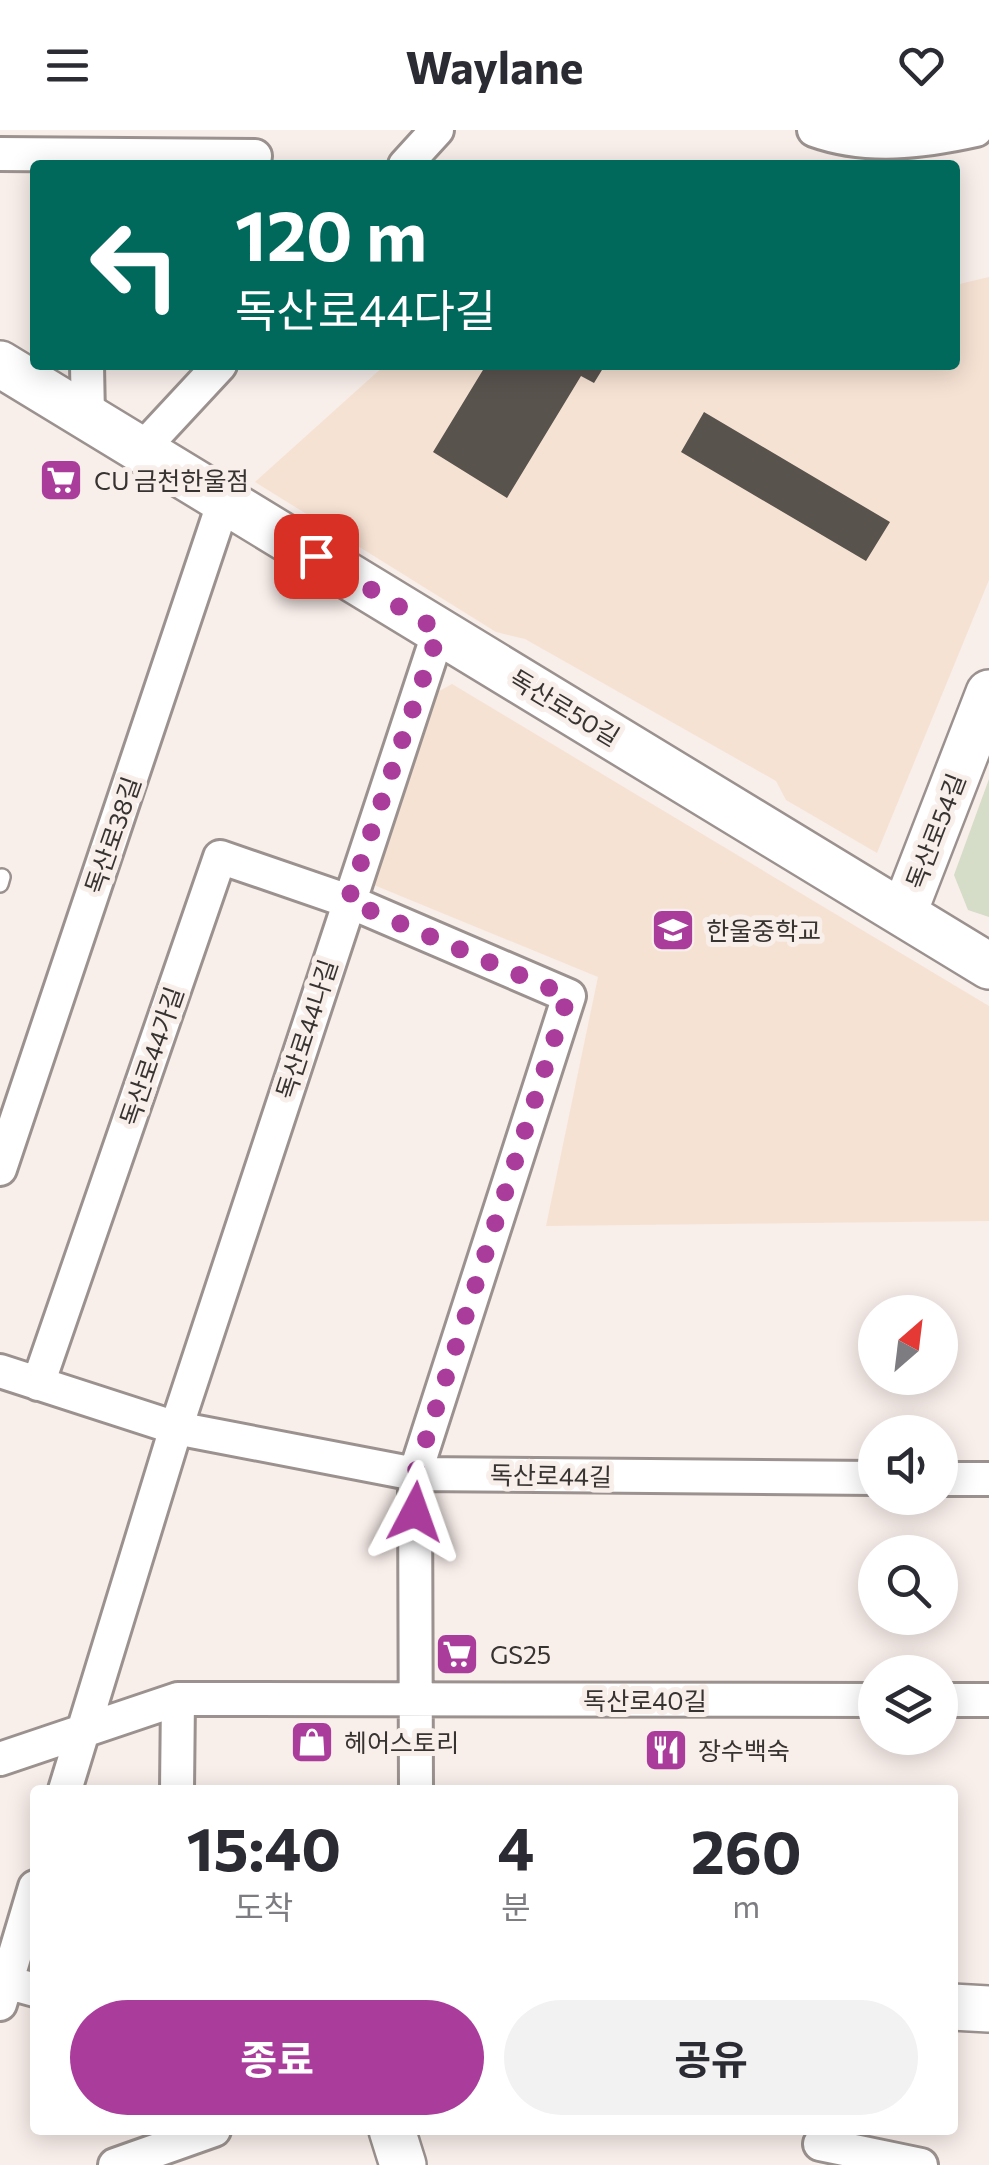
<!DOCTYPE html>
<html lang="ko">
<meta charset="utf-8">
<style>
body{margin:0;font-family:Commissioner,"Noto Sans KR",sans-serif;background:#f2f2f3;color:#2b2b33;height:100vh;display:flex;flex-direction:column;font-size:38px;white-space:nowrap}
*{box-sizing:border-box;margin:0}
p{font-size:32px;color:#7c7c81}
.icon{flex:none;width:55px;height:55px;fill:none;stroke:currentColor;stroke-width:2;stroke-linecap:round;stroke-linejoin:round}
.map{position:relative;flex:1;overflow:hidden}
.side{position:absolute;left:30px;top:1655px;width:928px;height:350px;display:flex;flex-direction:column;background:#fff;border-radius:10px;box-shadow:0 5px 25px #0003}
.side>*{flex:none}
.top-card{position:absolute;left:30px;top:30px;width:930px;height:210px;border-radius:10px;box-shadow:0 5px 25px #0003;background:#00695c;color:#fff;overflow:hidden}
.needle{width:65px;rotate:28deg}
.fabs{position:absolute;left:858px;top:1165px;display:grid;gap:20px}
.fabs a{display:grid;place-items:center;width:100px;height:100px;border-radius:50%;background:#fff;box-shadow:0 5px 25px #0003;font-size:50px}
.pin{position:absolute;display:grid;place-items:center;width:85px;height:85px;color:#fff;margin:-42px;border-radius:20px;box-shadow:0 5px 15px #0006}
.me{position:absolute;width:110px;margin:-55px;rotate:4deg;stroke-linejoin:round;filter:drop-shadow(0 0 8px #0008)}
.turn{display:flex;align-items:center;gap:35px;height:210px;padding:0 40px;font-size:45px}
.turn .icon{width:130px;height:130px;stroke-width:2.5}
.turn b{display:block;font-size:70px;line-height:85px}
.eta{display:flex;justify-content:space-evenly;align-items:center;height:170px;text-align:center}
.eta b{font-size:60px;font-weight:700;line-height:70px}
.action{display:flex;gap:20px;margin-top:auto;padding:20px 40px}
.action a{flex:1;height:115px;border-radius:60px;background:#aa3c9b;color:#fff;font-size:40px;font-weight:700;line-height:115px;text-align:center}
.action a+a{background:#f2f2f3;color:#2b2b33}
header{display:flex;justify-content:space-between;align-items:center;height:130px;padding:0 40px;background:#fff;font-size:45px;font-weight:700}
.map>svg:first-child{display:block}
.education{fill:#f6e2d3}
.green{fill:#d5dcc8}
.building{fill:#59534e}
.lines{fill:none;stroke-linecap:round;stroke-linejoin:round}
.lane-casing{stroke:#9b928f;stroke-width:20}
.street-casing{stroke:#9b928f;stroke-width:38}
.secondary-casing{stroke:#9b928f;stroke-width:50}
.lane{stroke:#fff;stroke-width:15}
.street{stroke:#fff;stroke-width:32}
.secondary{stroke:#fff;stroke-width:45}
.route{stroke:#aa3c9b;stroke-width:18;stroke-dasharray:0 32.4}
.labels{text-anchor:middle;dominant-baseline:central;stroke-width:10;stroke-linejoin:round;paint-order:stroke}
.poi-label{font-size:25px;fill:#363331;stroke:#f8eeea;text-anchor:start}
.street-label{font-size:25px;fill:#363331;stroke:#f8eeea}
</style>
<header><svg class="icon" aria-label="menu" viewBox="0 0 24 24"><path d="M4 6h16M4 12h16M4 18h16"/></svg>Waylane<svg class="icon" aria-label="heart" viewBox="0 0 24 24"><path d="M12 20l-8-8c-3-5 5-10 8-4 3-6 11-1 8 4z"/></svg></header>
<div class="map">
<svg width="989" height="2035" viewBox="0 0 989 2035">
<rect width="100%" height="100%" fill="#f8eeea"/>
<!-- education -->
<path class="education" d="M989 147V450L877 723 786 670 776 651 525 509 496 502 255 352 385 235H955V155Z
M452 554 989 876V1091L546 1096 598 847 369 753 432 565Z"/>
<!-- green -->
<path class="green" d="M989 649V787L968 780 954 745Z"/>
<!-- building -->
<path class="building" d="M486 235H605L594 253 581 246 507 368 433 322Z
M704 282 890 392 866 431 681 322Z"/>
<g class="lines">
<!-- lane casing -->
<g class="lane-casing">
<path id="lane" d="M0 754 2 747"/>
</g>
<!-- street casing -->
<g class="street-casing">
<path id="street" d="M814 0C867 19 922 12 976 0
M0 24 255 26
M405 35 437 0
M87 235 88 287
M141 320 220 235
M0 1039 224 371
M0 1241 176 1298 415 1344 875 1348
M38 1254 220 727 348 771 569 866 415 1344 416 1660
M940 1349H989
M940 1570H989
M0 1629 178 1569 875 1570
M65 1660 176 1298 439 501
M177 1660 178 1569
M6 1852 35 1860
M0 1874 35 1757
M820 2014 921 2035
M115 2035 214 2000"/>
</g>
<!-- secondary casing -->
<g class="secondary-casing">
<path id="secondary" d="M0 234 989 836
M904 782 989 563
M952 1877 989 1879
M392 2000 403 2035"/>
</g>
<!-- lane -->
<use href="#lane" class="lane"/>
<!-- street -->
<use href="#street" class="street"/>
<!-- secondary -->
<use href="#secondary" class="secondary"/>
</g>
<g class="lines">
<!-- route -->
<path class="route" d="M316 426 439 501 348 771 568 866 415 1344V1382"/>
</g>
<!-- icons -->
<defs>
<g id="supermarket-square" transform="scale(2.25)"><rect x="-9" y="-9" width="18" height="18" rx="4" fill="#aa3c9b" stroke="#f8eeea"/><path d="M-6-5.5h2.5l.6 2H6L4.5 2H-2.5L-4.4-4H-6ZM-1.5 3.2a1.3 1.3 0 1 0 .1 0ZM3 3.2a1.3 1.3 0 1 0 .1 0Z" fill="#fff"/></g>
<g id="school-square" transform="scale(2.25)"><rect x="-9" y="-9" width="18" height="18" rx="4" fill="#aa3c9b" stroke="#f8eeea"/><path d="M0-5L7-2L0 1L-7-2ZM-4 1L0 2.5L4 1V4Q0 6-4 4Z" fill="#fff"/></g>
<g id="shop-square" transform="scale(2.25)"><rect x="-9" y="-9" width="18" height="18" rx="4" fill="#aa3c9b" stroke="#f8eeea"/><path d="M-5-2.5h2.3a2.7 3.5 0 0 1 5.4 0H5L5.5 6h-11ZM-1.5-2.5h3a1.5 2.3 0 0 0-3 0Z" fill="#fff"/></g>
<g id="restaurant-square" transform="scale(2.25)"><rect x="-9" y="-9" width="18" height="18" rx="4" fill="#aa3c9b" stroke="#f8eeea"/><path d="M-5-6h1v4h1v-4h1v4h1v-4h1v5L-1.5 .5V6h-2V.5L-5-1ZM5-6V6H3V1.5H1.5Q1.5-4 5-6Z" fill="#fff"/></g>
</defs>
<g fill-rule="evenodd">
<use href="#supermarket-square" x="61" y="350"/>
<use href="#school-square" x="673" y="800"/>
<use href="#supermarket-square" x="457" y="1524"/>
<use href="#shop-square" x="312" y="1612"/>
<use href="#restaurant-square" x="666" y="1620"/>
</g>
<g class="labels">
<!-- poi labels -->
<g class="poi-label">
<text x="94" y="350">CU 금천한울점</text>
<text x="706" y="800">한울중학교</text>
<text x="490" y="1524">GS25</text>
<text x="344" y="1612">헤어스토리</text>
<text x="698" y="1620">장수백숙</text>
</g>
<!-- street labels -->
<g class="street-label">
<text transform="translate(565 577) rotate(31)">독산로50길</text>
<text transform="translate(935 701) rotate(-69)">독산로54길</text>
<text transform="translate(112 705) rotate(-71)">독산로38길</text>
<text transform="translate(306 899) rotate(-72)">독산로44나길</text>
<text transform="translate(151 926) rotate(-71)">독산로44가길</text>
<text transform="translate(551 1345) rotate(1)">독산로44길</text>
<text x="645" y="1570">독산로40길</text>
</g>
</g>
</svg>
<div class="fabs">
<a><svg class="needle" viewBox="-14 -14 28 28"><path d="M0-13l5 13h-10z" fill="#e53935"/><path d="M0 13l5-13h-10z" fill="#7c7c81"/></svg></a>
<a><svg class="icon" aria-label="sound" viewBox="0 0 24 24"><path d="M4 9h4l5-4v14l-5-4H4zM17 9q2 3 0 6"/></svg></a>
<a><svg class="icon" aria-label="search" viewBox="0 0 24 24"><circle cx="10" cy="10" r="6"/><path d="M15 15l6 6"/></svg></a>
<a><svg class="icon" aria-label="layers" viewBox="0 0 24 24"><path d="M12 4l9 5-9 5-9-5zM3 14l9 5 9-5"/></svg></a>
</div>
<div class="pin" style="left:316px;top:426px;background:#d93025"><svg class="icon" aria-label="arrive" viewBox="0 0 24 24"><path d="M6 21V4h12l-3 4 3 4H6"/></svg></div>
<svg class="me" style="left:415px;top:1382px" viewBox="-20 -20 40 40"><path d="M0-17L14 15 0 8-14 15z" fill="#aa3c9b" stroke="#fff" stroke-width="4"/></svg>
<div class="top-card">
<div class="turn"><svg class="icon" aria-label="left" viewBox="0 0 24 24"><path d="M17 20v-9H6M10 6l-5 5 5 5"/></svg><div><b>120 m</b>독산로44다길</div></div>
</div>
<section class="side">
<div class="eta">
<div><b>15:40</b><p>도착</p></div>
<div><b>4</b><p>분</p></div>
<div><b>260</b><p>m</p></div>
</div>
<div class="action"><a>종료</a><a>공유</a></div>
</section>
</div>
